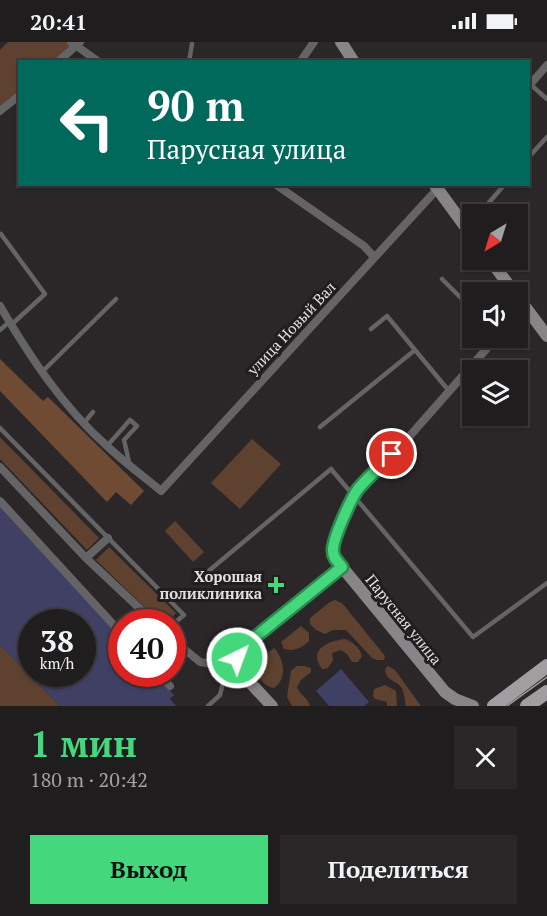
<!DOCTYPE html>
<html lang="ru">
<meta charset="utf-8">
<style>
body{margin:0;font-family:"PT Serif",serif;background:#282627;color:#f1f3f6;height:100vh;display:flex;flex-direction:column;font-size:22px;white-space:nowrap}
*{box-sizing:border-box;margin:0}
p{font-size:20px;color:#a2a2a4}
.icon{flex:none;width:33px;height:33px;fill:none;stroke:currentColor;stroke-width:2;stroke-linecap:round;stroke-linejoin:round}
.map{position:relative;height:664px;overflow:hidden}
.sheet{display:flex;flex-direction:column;background:#201d1e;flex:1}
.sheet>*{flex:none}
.banner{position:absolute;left:18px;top:18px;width:512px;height:126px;border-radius:0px;box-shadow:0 2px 4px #0004,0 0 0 2px #3d3b3c;background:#00695c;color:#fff;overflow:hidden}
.needle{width:39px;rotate:218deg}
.buttons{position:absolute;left:462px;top:162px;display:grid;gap:12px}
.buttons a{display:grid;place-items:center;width:66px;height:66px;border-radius:0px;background:#201d1e;box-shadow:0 2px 4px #0004,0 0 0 2px #3d3b3c;font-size:30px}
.speed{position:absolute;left:18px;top:567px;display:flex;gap:12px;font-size:30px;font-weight:700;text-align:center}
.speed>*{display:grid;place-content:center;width:78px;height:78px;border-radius:50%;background:#201d1e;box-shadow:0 2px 4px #0004,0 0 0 2px #3d3b3c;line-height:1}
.speed small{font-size:15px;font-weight:400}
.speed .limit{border:9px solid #d22;background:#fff;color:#111}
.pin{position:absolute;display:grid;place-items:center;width:51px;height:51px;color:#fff;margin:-26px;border:3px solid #fff;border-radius:50%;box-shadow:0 2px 6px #0007}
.me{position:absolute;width:66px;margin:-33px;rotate:42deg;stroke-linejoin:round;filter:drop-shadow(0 0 4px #0008)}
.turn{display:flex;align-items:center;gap:21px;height:126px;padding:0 30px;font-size:27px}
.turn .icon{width:78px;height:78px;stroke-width:2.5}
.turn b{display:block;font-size:42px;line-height:51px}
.round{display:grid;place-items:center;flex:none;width:63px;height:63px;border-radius:0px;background:#282627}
.summary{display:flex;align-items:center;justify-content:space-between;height:102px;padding:0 30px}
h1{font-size:36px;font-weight:700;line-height:45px;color:#44d77b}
.primary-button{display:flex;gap:12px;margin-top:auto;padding:12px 30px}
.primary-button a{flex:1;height:69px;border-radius:0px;background:#44d77b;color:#111;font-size:24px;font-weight:700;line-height:69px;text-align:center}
.primary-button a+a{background:#282627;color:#f1f3f6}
.status{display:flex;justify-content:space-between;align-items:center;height:42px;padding:0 30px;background:#201d1e;direction:ltr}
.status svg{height:16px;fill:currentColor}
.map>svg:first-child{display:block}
.green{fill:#5e422f}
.forest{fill:#704b33}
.water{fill:#404065;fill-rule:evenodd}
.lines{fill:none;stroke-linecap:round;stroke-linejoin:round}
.lane{stroke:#646365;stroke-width:4.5}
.street{stroke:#646365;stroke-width:8}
.secondary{stroke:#878587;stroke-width:12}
.primary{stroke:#a19ea2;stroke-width:14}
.tram{stroke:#9d9a9b;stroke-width:1.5}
.route-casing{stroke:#2c8c50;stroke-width:15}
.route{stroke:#44d77b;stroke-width:10}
.poi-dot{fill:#44d77b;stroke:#211d1f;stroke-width:2}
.labels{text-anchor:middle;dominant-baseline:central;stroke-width:6;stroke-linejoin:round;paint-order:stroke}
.street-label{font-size:15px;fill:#e2dfe0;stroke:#211d1f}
.poi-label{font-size:15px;font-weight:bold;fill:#e2dfe0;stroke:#211d1f;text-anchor:end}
</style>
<div class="status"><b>20:41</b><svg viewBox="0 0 49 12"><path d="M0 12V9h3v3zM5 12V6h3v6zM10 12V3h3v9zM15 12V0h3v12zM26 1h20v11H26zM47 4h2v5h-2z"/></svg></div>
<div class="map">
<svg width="547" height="664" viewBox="0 0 547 664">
<rect width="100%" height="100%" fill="#2b2728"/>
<!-- green -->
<path class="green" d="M8 0H71L76 4 58 19 20 20 19 53 0 69V8Z
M0 395 99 496 87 508 0 417Z
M252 397 281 422 240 467 211 441Z
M175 479 204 510 193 520 165 489Z
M109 505 176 571 167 580H160L96 518Z
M335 558 342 561 385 614 384 618H377L372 616 346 588H333L325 592 316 588 310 582V576L330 560Z
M301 584 309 591V599C301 606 295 610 284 607L281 600Z
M345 597C354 601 359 605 362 614L358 620H352L347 612 341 608 332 611 333 618 328 626 322 627C307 607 329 599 345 597Z
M0 603 60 664H0Z
M274 606C284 617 288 636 274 646 262 644 255 632 256 620Z
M297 624H305L311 626V630L301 638 297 645C300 653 308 656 310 664H292L287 655 291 629Z
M388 624 395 628 421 664H406C404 658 405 650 401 645 394 637 386 639 385 627Z
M385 643 396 649 397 664H387V660L375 657 373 654 374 647Z"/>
<!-- forest -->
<path class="forest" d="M0 317 43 359 48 355 144 449 131 463 116 450 107 460 0 349Z"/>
<!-- water -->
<path class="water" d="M0 461 121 595 122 632H155L174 653 170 657 176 664H60L0 603ZM32 580H82V632H32Z
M341 627 369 660 364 664H329L316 649Z"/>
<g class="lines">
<!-- lane -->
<path class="lane" d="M189 20 192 2
M531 43 547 57
M528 116 547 95
M479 172 505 142
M1 192 45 252 11 283
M442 237 472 267
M371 287 387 274 449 349
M0 288 9 280
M42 330 116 257
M84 381 93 370
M320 385 415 308
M0 386 184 573 172 583
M107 404 130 378 137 384 124 398 129 420
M199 537 331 427 473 595 547 541
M208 664 220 653 224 637"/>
<!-- street -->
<path class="street" d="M71 0 99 20
M58 20 80 0
M300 20 314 0
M528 45 547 23
M0 69 20 53
M275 142 364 204 374 215
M0 264C30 315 63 365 107 404 124 420 143 434 161 449L440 144
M0 425 86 516 154 580
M0 459 122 592
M86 516 108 496
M342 525 335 517 333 504 346 469 359 447 408 396 496 296
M172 597 200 620 218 623
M158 632 170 644"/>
<!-- secondary -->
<path class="secondary" d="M341 0 354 20
M434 142 472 194
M490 218 514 250
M518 255 547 294
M218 626a12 12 0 1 1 24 0a12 12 0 1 1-24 0Z
M237 616 243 605 342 525 445 650 455 657 473 664
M241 631 272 664"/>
<!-- primary -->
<path class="primary" d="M494 664 547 624
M527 664 547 650"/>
<!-- tram -->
<path class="tram" d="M507 664 547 635"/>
</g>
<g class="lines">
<!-- route casing -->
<g class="route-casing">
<path id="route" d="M237 616 243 605 342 525C338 520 333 516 333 509 332 498 351 457 358 447 368 435 381 424 392 412"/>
</g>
<!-- route -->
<use href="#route" class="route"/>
</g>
<!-- markers -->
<path class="poi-dot" d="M273 534h6v6h6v6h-6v6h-6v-6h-6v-6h6z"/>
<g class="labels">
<!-- street labels -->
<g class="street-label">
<text transform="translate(291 286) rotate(-47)">улица Новый Вал</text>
<text transform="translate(404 577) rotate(51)">Парусная улица</text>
</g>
<!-- poi labels -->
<g class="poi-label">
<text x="262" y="534">Хорошая<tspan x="262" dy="17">поликлиника</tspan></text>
</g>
</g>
</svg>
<div class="buttons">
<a><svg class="needle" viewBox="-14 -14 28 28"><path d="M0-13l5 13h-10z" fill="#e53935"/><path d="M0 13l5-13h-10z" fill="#a2a2a4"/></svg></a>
<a><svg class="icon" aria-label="sound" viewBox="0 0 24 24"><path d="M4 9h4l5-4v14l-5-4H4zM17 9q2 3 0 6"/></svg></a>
<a><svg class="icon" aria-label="layers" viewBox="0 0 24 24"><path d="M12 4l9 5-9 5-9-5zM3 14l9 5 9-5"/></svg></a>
</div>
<div class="speed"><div>38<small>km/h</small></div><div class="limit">40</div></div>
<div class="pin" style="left:392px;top:412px;background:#d93025"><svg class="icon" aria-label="arrive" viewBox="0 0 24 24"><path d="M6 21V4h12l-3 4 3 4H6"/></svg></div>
<svg class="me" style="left:237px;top:616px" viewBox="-20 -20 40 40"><circle r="17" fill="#44d77b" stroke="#fff" stroke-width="3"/><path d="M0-11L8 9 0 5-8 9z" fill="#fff"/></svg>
<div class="banner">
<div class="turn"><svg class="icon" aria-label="left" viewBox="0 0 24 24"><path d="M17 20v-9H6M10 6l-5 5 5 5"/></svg><div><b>90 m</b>Парусная улица</div></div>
</div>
</div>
<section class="sheet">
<div class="summary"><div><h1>1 мин</h1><p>180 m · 20:42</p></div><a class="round"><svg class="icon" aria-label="close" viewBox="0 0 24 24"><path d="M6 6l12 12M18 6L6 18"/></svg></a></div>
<div class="primary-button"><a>Выход</a><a>Поделиться</a></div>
</section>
